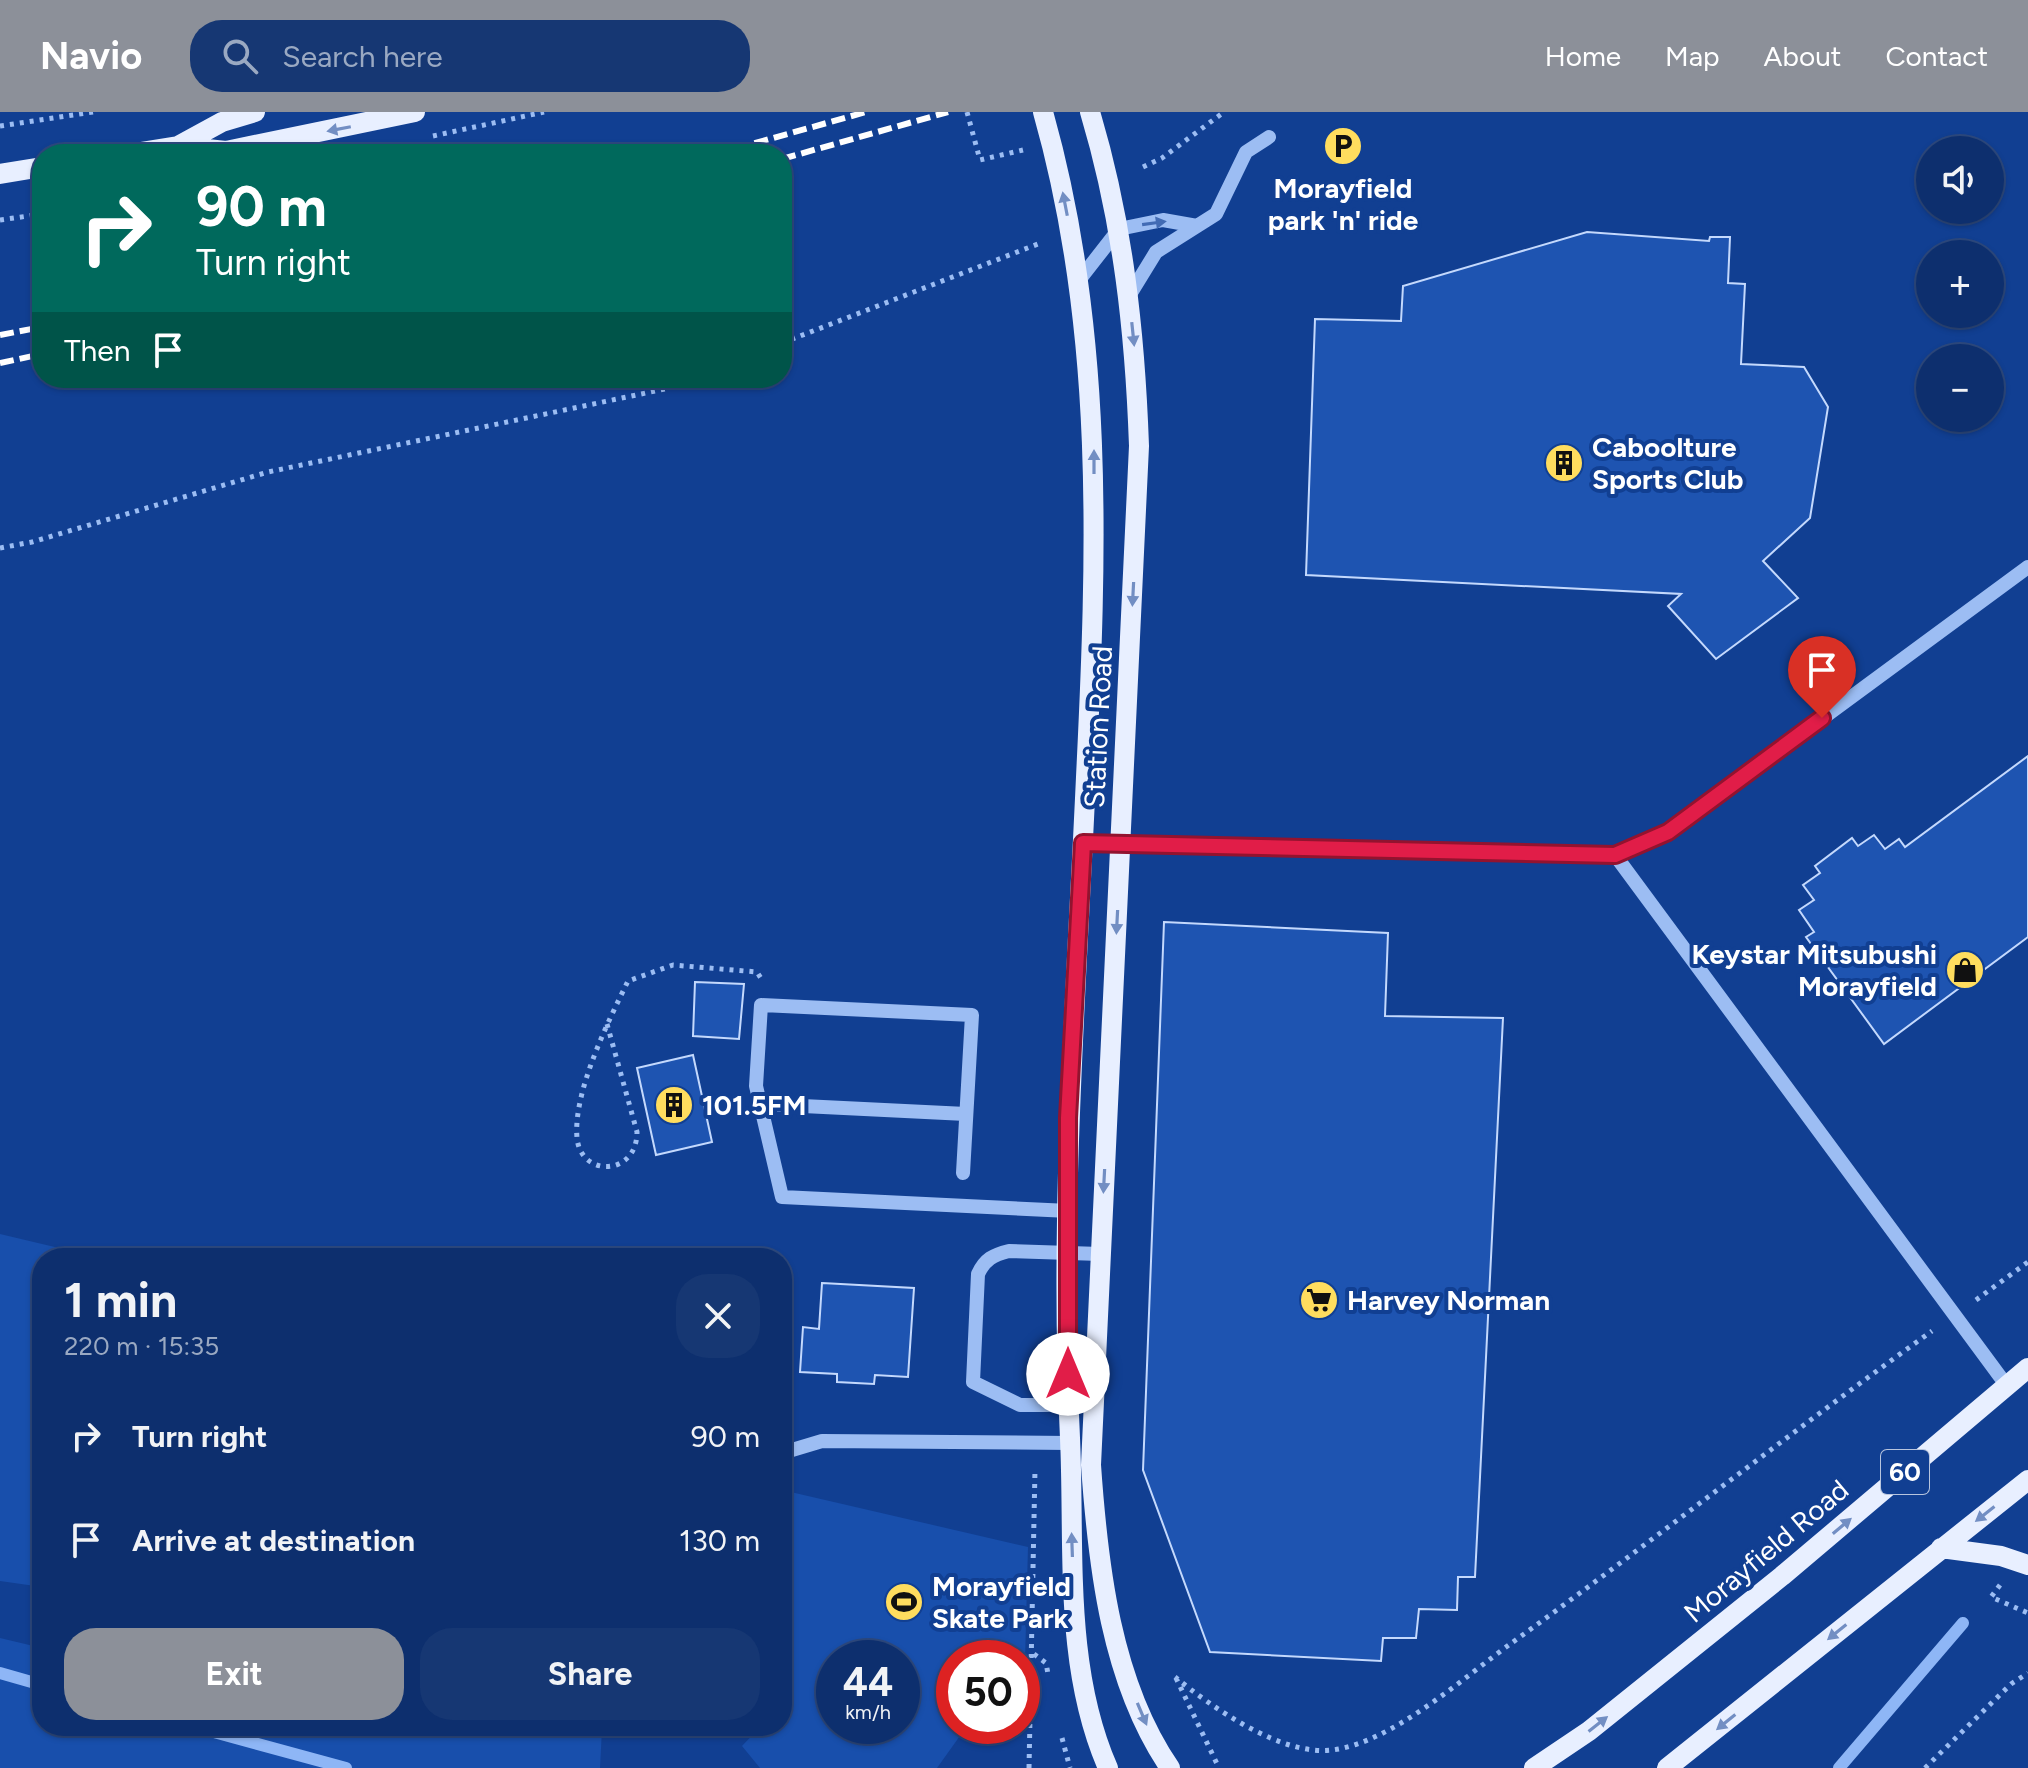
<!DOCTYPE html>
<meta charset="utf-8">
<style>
body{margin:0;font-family:Figtree,sans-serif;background:#163773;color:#f1f3f6;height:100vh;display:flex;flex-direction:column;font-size:30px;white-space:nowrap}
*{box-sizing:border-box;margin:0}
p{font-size:26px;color:#9aa9c2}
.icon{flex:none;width:44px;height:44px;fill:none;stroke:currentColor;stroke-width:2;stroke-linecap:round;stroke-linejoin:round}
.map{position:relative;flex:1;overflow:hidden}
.panel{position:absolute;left:32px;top:1136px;width:760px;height:488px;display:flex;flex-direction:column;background:#0d2f6e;border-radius:32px;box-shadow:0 2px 6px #0004,0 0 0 2px #2d4a81}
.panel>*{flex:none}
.hud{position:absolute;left:32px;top:32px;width:760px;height:244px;border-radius:32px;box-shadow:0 2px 6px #0004,0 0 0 2px #2d4a81;background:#00695c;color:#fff;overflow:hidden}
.tools{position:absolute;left:1916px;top:24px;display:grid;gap:16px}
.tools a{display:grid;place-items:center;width:88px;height:88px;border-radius:50%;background:#0d2f6e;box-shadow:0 2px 6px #0004,0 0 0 2px #2d4a81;font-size:40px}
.speed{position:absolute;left:816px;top:1528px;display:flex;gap:16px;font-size:40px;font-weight:700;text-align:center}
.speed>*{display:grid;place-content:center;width:104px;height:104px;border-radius:50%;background:#0d2f6e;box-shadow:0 2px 6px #0004,0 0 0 2px #2d4a81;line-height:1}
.speed small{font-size:20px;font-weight:400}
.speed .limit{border:12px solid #d22;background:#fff;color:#111}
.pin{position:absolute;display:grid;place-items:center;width:68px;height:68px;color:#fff;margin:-82px -34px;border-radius:50% 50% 50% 0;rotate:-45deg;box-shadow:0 0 8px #0007}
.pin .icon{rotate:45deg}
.me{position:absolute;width:88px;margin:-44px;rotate:0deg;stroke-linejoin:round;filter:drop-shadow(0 0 6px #0008)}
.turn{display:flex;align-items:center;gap:28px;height:168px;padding:0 32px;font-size:36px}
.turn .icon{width:104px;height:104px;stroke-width:2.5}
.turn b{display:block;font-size:56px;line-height:68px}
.then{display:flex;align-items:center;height:76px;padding:0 32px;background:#0003;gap:16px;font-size:30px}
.round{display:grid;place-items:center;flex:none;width:84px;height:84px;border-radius:32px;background:#163773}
.overview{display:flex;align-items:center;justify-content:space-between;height:136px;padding:0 32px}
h1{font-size:48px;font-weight:700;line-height:60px}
.primary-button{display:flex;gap:16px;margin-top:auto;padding:16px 32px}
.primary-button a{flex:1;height:92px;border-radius:32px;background:#8c9099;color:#fff;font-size:32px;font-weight:700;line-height:92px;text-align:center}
.primary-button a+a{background:#163773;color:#f1f3f6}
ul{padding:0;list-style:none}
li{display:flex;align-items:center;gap:24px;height:104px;padding:0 32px}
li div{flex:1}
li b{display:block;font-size:30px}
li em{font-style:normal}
header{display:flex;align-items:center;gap:48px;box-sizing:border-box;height:112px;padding:0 40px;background:#8c9099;color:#fff}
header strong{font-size:38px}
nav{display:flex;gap:44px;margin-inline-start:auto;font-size:28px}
.search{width:560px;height:72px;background:#163773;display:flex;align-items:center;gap:20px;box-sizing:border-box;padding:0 28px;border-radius:32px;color:#9aa9c2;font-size:30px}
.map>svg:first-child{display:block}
.green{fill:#184fac;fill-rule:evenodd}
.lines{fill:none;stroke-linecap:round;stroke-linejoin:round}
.stream{stroke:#8eb6f6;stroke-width:12}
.building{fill:#1e54b1;stroke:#c4d9fd;stroke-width:2}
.path{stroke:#9cbdf3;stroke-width:5;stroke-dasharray:4 6;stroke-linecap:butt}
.minor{stroke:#9cbdf3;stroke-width:14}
.major{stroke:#e8efff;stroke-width:20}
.rail{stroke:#fff;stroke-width:6;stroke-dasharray:14 6;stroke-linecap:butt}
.oneway{fill:#728ec3}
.oneway2{fill:#426bb4}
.route-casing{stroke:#92132f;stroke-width:20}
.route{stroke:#e11d48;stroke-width:14}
.labels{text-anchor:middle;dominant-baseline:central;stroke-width:8;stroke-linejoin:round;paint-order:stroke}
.shield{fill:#113f92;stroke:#b8c5de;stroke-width:2}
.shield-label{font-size:26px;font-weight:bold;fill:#fff}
.poi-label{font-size:28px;font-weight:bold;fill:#fff;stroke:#113f92;text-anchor:start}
.street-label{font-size:28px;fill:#fff;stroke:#113f92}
</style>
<header>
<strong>Navio</strong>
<div class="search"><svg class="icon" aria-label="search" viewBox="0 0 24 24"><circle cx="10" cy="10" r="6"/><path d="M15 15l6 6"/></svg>Search here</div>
<nav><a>Home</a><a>Map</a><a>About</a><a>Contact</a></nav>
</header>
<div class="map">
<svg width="2028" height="1656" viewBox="0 0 2028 1656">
<rect width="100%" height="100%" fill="#113f92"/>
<!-- green -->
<path class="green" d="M0 1122 101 1146H42V1475L0 1469Z
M782 1378 1028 1435 1024 1587 1022 1546H954V1614H967L937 1656H760L742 1634 761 1614H782ZM834 1546H902V1614H834Z
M0 1526 42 1536V1614H372L405 1622 439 1614 602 1617 600 1656H0Z"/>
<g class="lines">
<!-- stream -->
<path class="stream" d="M0 1561 42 1573
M192 1614 346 1656
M1839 1656 1963 1511"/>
</g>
<!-- building -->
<path class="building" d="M1587 120 1709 129 1710 125H1730L1728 171 1745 172 1741 252 1804 255 1828 295 1810 406 1763 449 1798 486 1716 547 1668 494 1681 482 1306 463 1315 207 1401 209 1403 174Z
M2028 644V825L1884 932 1806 825 1814 820 1799 798 1814 788 1803 773 1820 761 1815 754 1852 726 1858 734 1874 723 1885 737 1899 727 1905 735Z
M1164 810 1388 821 1385 904 1503 906 1475 1465H1458L1457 1498 1419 1497 1416 1526H1383L1381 1549 1210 1540 1143 1358Z
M695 870 744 872 739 927 693 924Z
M693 943 712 1030 656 1043 637 956Z
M822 1171 914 1176 908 1265 875 1263 874 1272 837 1270V1262L800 1260 803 1215 819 1217Z"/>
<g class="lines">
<!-- path -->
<path class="path" d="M967 0 980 48 1023 38
M0 14 93 0
M433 24 544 0
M1143 55 1162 46 1224 0
M0 108 42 102
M782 231 1043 130
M0 436 32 430 268 360 665 277 692 266
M607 912 637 1020C637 1064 581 1066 577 1026 573 980 608 910 628 869L673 853 757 860 762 868
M1976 1188 2028 1150
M2000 1473 1991 1485 2028 1501
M1034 1542 1046 1551 1048 1562
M1175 1565C1213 1596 1281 1644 1332 1638 1392 1631 1464 1565 1513 1530 1654 1428 1791 1320 1932 1219
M1176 1566 1219 1656
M1062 1626 1070 1656
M1029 1656 1035 1357
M1925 1656 2011 1572 2028 1561"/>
<!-- minor -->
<path class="minor" d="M1080 167 1119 117 1163 108 1197 114
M1129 184 1156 140 1216 102 1246 40 1269 25
M1083 731 1615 743 1668 720 2028 455
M1615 743 2007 1274
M761 992 966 1002
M963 1061 972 903 761 893 756 974 782 1085 1069 1099
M1093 1293H1020L973 1270 978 1162C985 1147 993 1143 1009 1139L1100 1142
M782 1341 822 1329 1070 1331"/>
<!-- major -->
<path class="major" d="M1043 0C1105 218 1097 441 1086 665 1076 885 1059 1105 1070 1326 1075 1435 1063 1554 1108 1656
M1090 0C1123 110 1135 220 1139 334L1091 1353C1098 1454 1111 1570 1170 1656
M178 34 222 10 255 0
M128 42 178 34 226 39 415 0
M0 62 42 55
M1941 1436 2001 1444 2028 1453
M1534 1656 1589 1619 1782 1464 2028 1256
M1667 1656 2028 1368"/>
<!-- rail -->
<path class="rail" d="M716 42 866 0
M782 47 948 0
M0 223 42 215
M0 251 42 242"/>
</g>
<!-- one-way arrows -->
<defs><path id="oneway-solid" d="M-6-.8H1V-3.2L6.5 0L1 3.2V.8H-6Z" transform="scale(2)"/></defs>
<g class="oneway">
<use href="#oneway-solid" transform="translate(339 17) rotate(169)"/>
<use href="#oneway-solid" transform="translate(1065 92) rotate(-101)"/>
<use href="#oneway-solid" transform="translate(1133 222) rotate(84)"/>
<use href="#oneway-solid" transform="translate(1094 350) rotate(-90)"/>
<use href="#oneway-solid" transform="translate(1133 482) rotate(93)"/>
<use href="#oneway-solid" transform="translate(1117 810) rotate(93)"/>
<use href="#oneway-solid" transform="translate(1104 1069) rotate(93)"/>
<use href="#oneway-solid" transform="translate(1985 1402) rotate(142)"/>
<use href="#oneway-solid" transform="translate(1842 1414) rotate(-40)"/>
<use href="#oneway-solid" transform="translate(1072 1433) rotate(-92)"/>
<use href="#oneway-solid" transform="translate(1837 1520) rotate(141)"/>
<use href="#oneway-solid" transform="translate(1142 1602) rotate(67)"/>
<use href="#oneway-solid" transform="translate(1726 1610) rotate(141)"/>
<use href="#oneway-solid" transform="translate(1598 1612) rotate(-38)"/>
</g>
<use class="oneway2" href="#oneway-solid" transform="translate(1154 111) rotate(-8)"/>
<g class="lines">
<!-- route casing -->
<g class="route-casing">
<path id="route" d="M1068 1262V1006L1083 731 1615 743 1668 720 1822 606"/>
</g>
<!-- route -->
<use href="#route" class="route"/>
</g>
<!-- icons -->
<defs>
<g id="parking-disc" transform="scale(2)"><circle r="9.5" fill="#ffdd5e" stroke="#113f92"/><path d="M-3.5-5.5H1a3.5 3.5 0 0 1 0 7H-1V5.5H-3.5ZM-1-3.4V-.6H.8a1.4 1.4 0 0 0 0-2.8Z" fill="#111"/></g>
<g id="building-disc" transform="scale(2)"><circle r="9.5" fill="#ffdd5e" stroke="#113f92"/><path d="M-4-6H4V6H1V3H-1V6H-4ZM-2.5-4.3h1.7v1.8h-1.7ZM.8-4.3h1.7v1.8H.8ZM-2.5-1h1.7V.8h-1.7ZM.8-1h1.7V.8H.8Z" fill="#111"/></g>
<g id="shop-disc" transform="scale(2)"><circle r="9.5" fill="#ffdd5e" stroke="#113f92"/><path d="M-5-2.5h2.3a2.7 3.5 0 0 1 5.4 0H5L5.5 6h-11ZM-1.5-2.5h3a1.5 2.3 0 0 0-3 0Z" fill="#111"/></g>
<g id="supermarket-disc" transform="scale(2)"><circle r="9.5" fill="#ffdd5e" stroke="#113f92"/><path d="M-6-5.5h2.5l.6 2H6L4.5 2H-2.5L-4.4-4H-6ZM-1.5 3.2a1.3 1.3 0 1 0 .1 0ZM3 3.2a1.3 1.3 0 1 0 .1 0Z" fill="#111"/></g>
<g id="stadium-disc" transform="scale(2)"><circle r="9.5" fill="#ffdd5e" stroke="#113f92"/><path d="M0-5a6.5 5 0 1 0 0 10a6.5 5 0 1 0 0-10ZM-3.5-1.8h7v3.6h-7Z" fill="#111"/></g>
</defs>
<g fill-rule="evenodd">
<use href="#parking-disc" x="1343" y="34"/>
<use href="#building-disc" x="1564" y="351"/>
<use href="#shop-disc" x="1965" y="858"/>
<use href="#building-disc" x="674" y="993"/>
<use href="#supermarket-disc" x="1319" y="1188"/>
<use href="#stadium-disc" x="904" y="1490"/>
</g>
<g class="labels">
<!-- shield labels -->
<rect class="shield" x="1881" y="1338" width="48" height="44" rx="6"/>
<g class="shield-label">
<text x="1905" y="1360">60</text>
</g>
<!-- poi labels -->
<g class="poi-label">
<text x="1343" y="76" text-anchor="middle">Morayfield<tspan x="1343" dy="32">park 'n' ride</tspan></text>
<text x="1592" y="335">Caboolture<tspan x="1592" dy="32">Sports Club</tspan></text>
<text x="1937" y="842" text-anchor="end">Keystar Mitsubushi<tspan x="1937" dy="32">Morayfield</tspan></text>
<text x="702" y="993">101.5FM</text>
<text x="1347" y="1188">Harvey Norman</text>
<text x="932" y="1474">Morayfield<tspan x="932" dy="32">Skate Park</tspan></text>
</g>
<!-- street labels -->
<g class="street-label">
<text transform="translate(1098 615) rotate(-87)">Station Road</text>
<text transform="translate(1766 1439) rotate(-40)">Morayfield Road</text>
</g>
</g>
</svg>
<div class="tools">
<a><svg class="icon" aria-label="sound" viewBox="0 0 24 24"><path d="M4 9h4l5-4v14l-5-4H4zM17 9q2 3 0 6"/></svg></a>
<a>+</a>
<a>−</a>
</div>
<div class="speed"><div>44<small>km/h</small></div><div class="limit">50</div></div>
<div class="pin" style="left:1822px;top:606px;background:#d93025"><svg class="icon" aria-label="arrive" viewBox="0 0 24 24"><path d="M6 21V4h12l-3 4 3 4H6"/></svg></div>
<svg class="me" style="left:1068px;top:1262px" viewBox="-20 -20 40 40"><circle r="19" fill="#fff"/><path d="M0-13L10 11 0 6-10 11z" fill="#e11d48"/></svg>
<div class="hud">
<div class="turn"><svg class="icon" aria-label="right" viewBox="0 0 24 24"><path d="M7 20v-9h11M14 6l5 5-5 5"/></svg><div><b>90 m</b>Turn right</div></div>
<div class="then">Then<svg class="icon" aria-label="arrive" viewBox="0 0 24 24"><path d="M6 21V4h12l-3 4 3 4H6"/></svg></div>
</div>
<section class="panel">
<div class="overview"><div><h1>1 min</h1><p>220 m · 15:35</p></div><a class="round"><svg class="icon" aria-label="close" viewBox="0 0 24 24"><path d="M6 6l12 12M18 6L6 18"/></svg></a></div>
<ul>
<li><svg class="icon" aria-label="right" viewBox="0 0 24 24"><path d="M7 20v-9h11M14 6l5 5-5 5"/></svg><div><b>Turn right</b></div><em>90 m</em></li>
<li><svg class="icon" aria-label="arrive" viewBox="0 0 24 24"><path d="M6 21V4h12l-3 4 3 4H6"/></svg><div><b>Arrive at destination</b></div><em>130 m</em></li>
</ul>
<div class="primary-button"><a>Exit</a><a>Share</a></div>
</section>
</div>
